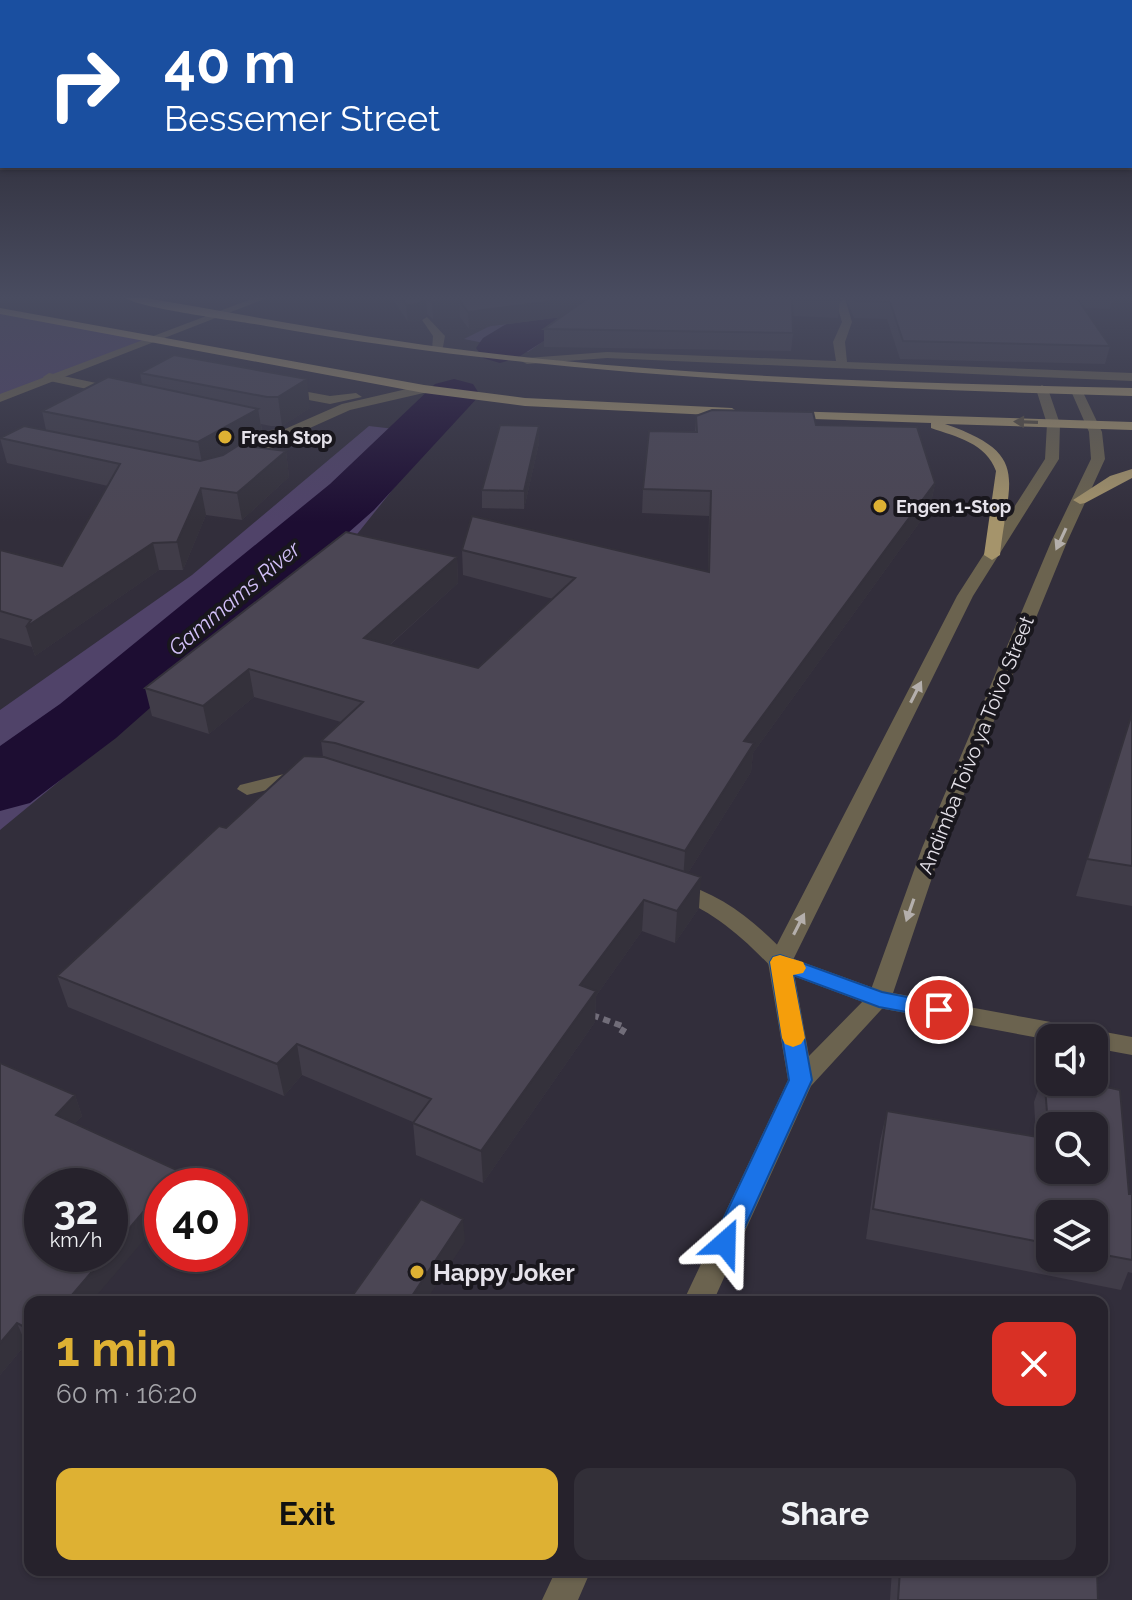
<!DOCTYPE html>
<meta charset="utf-8">
<style>
body{margin:0;font-family:Raleway,sans-serif;background:#322f38;color:#f1f3f6;height:100vh;display:flex;flex-direction:column;font-size:30px;white-space:nowrap}
*{box-sizing:border-box;margin:0}
p{font-size:26px;color:#a4a4a9}
.icon{flex:none;width:44px;height:44px;fill:none;stroke:currentColor;stroke-width:2;stroke-linecap:round;stroke-linejoin:round}
.map{position:relative;flex:1;overflow:hidden}
.side{position:absolute;left:24px;top:1296px;width:1084px;height:280px;display:flex;flex-direction:column;background:#26222c;border-radius:16px;box-shadow:0 2px 6px #0004,0 0 0 2px #423f48}
.side>*{flex:none}
.top-card{position:absolute;left:0px;top:0px;width:1132px;height:168px;box-shadow:0 2px 6px #0004,0 0 0 2px #423f48;background:#1a4fa0;color:#fff;overflow:hidden}
.controls{position:absolute;left:1036px;top:1024px;display:grid;gap:16px}
.controls a{display:grid;place-items:center;width:72px;height:72px;border-radius:16px;background:#26222c;box-shadow:0 2px 6px #0004,0 0 0 2px #423f48;font-size:40px}
.speed{position:absolute;left:24px;top:1168px;display:flex;gap:16px;font-size:40px;font-weight:700;text-align:center}
.speed>*{display:grid;place-content:center;width:104px;height:104px;border-radius:50%;background:#26222c;box-shadow:0 2px 6px #0004,0 0 0 2px #423f48;line-height:1}
.speed small{font-size:20px;font-weight:400}
.speed .limit{border:12px solid #d22;background:#fff;color:#111}
.pin{position:absolute;display:grid;place-items:center;width:68px;height:68px;color:#fff;margin:-34px;border:4px solid #fff;border-radius:50%;box-shadow:0 2px 8px #0007}
.me{position:absolute;width:88px;margin:-44px;rotate:25deg;stroke-linejoin:round;filter:drop-shadow(0 0 6px #0008)}
.turn{display:flex;align-items:center;gap:28px;height:168px;padding:0 32px;font-size:36px}
.turn .icon{width:104px;height:104px;stroke-width:2.5}
.turn b{display:block;font-size:56px;line-height:68px}
.round{display:grid;place-items:center;flex:none;width:84px;height:84px;border-radius:16px;background:#322f38}
.head{display:flex;align-items:center;justify-content:space-between;height:136px;padding:0 32px}
h1{font-size:48px;font-weight:700;line-height:60px;color:#deb133}
.button{display:flex;gap:16px;margin-top:auto;padding:16px 32px}
.button a{flex:1;height:92px;border-radius:16px;background:#deb133;color:#111;font-size:32px;font-weight:700;line-height:92px;text-align:center}
.button a+a{background:#322f38;color:#f1f3f6}
.map>svg:first-child{display:block}
.green{fill:#504369}
.lines{fill:none;stroke-linecap:round;stroke-linejoin:round}
.river{fill:#1d0d32;fill-rule:evenodd}
.path{stroke:#716d79;stroke-width:6;stroke-dasharray:7 5;stroke-linecap:butt}
.service{fill:#6b634f;fill-rule:evenodd}
.minor{fill:#6b634f;fill-rule:evenodd}
.tertiary{fill:#6b634f;fill-rule:evenodd}
.primary{fill:#a5946b;fill-rule:evenodd}
.wall{fill:#403c48;fill-rule:evenodd}
.shaded-wall{fill:#34313b}
.building{fill:#4b4654;stroke:#34313b;stroke-width:2;fill-rule:evenodd}
.oneway{fill:#584f40}
.oneway2{fill:#b4afac}
.route{fill:#1a73e8;stroke:#114b97;stroke-width:2}
.slow{fill:#f59e0b}
.poi-dot{fill:#deb133;stroke:#19171d;stroke-width:3}
.labels{text-anchor:middle;dominant-baseline:central;stroke-width:8;stroke-linejoin:round;paint-order:stroke}
.far-poi-label{font-size:18px;font-weight:bold;fill:#e5e2ea;stroke:#19171d;text-anchor:start}
.street-label{font-size:20px;fill:#e5e2ea;stroke:#19171d}
.water-label{font-size:22px;font-style:italic;fill:#d2c0f8;stroke:#19171d}
.near-poi-label{font-size:24px;font-weight:bold;fill:#e5e2ea;stroke:#19171d;text-anchor:start}
</style>
<div class="map">
<svg width="1132" height="1600" viewBox="0 0 1132 1600">
<rect width="100%" height="100%" fill="#322e3b"/>
<!-- green -->
<path class="green" d="M605 298 528 352 464 339 522 310Z
M0 311 151 339 0 398Z
M369 426 437 434 354 538 0 830V710L192 575Z"/>
<g class="lines">
<!-- river -->
<path class="river" d="M549 298H602L596 308 517 358 500 363 483 358 476 348 483 338Z
M454 379 473 384 480 395 374 510 116 738 30 803 0 811V746L60 704 330 484 435 384Z"/>
<!-- path -->
<path class="path" d="M592 1015 625 1027 621 1034"/>
<!-- service -->
<path class="service" d="M835 298H845L852 322 845 342 847 362 1132 373V381L607 358 527 364 521 361 527 358 607 352 836 361 833 342 842 322Z
M427 317 445 336 442 352 432 350 433 336 422 320Z
M49 373 115 387 121 391 115 395 45 380 43 377Z
M424 385 430 389 428 392 350 410 292 436 245 466 233 463 273 436 268 433 270 430 285 429 342 404Z
M281 387 330 396 356 393 362 397 330 404 277 394 275 391Z
M300 770 307 772 310 776 307 780 247 795 237 789 240 785Z
M675 881C722 894 755 921 788 956L792 962 788 968 780 970 772 968C740 934 711 910 667 893L664 888 667 883Z"/>
<!-- minor -->
<path class="minor" d="M780 954 882 991 1132 1037V1055L1094 1048V1038L1050 1040 879 1008 772 968 768 962 772 956Z"/>
<!-- tertiary -->
<path class="tertiary" d="M254 298H267L0 402V394Z
M1042 385 1048 389 1060 424 1059 459 973 596 792 962 809 1056 869 995 922 848 1051 542 1091 459 1089 432 1071 391 1073 388H1081L1102 432 1105 459 1067 542 942 848 891 999 811 1086 713 1302H683L788 1080 768 962 957 596 1045 459 1047 424 1036 389Z
M556 1570H591L578 1600H542Z"/>
<!-- primary -->
<path class="primary" d="M125 298H146C257 317 368 339 480 352 696 378 915 383 1132 388V396C842 388 553 377 266 326 239 321 143 309 125 298Z
M0 308 424 385 525 398 732 408 738 412 732 416 525 406 424 393 0 314Z
M788 411 1132 422V430L945 424C1032 454 1008 479 1000 555L992 560 984 555 996 471C986 443 957 437 931 428V423L784 418 782 415Z
M1132 469V478L1085 503 1080 504 1073 500 1110 476Z"/>
</g>
<!-- wall -->
<path class="wall" d="M392 298H839L840 300 838 318 793 316V333L791 351 544 347V329L562 317 469 329 460 317 433 319 427 314 419 321 408 322Z
M846 298H1132V299L1112 298 1110 309 1084 308 1110 346 1105 364 900 359 887 319 854 318Z
M174 355 310 408 282 426H271L261 424 263 438 248 447 286 451 289 477 242 520 206 515 183 570H159L35 656 32 647 0 638V550L62 566 108 486 7 463 0 438 46 430 42 411 142 384 140 373Z
M696 416 816 425 935 483 930 508 753 753 751 772 688 873 699 908 675 943 642 931 596 996 595 1022 483 1183 416 1155 413 1122 302 1075 284 1096 68 1007 57 976 226 828 323 757 321 741 341 722 254 697 209 734 152 716 145 688 457 557 458 583 390 645 478 668 553 599 463 575 462 550 708 572 709 516 642 513 643 489 695 432Z
M539 426V443L524 509 482 508V490Z
M1132 712V906L1076 896Z
M0 1063 75 1095 82 1116 75 1123 30 1302V1346L26 1344 0 1375Z
M1044 1073 1129 1194H1132V1273L1128 1272 1121 1290 866 1239 880 1141 887 1111 1036 1137 1034 1102ZM1050 1214H1094V1258H1050Z
M892 1570H1097L1098 1600H890Z"/>
<!-- shaded-wall -->
<path class="shaded-wall" d="M426 298 427 314 419 321 408 322 406 305Z
M576 298H591V313L469 329 468 312Z
M459 300 460 317 433 319 432 302Z
M307 379 310 408 282 426 278 397Z
M258 409 263 438 204 473 198 442Z
M539 426V443L524 509V491Z
M286 451 289 477 242 520 237 493Z
M935 483 930 508 753 753 751 772 683 881 685 851 744 741Z
M201 488 206 515 183 570 177 542Z
M153 543 159 570 35 656 26 627Z
M457 557 458 583 367 665 364 638Z
M249 669 254 697 209 734 203 706Z
M701 877 699 908 675 943 677 911Z
M644 900 642 931 596 996 595 1022 483 1183 481 1151 580 985Z
M297 1044 302 1075 284 1096 277 1064Z
M75 1095 82 1116 64 1135 56 1115Z
M179 1171 183 1186H166Z
M162 1190V1219L91 1302H66L107 1254H110V1251Z
M463 1219 465 1242 425 1302H408Z
M17 1323 26 1344 0 1375V1343Z"/>
<!-- building -->
<path class="building" d="M402 298H426L418 304 406 305Z
M427 298H576L468 312 459 300 432 302Z
M588 298H839L840 300 792 299 793 333 544 329Z
M855 298H1077L1110 346 903 341 890 302 856 301Z
M174 355 307 379 278 397H267L140 373Z
M108 377 258 409 198 442 42 411Z
M712 410 813 412 816 425 917 427 935 483 744 741 754 743 685 851 335 743 321 741 363 702 249 669 203 706 145 688 346 532 457 557 364 638 478 668 575 578 462 550 472 516 709 572 711 491 643 489 649 431 697 432 696 416Z
M500 425 539 426 524 491 482 490Z
M24 426 200 461 223 455 239 445 286 451 237 493 201 488 177 542 153 543 26 627 31 620 0 611V550L62 566 120 464 0 438Z
M1132 713V866L1087 859Z
M304 756 324 757 701 877 677 911 644 900 580 985 596 991 481 1151 413 1123 431 1099 297 1044 277 1064 57 976 219 826 226 828Z
M0 1063 75 1095 56 1115 179 1171 166 1186H162V1190L110 1251V1186H42V1254H107L66 1302H30V1330L17 1323 0 1343Z
M1044 1073 1050 1074V1082H1084L1120 1090 1129 1194H1132V1260L1094 1253V1214H1050V1244L873 1209 887 1111 1049 1139ZM1050 1126H1094V1170H1050Z
M421 1199 463 1219 408 1302H348Z
M900 1570H1097L1098 1600H898Z"/>
<!-- one-way arrows -->
<defs><path id="oneway-solid" d="M-6-.8H1V-3.2L6.5 0L1 3.2V.8H-6Z" transform="scale(2)"/></defs>
<use class="oneway" href="#oneway-solid" transform="translate(1026 422) rotate(-178)"/>
<g class="oneway2">
<use href="#oneway-solid" transform="translate(1061 539) rotate(115)"/>
<use href="#oneway-solid" transform="translate(916 692) rotate(-63)"/>
<use href="#oneway-solid" transform="translate(910 910) rotate(109)"/>
<use href="#oneway-solid" transform="translate(799 924) rotate(-63)"/>
</g>
<!-- sky -->
<linearGradient id="sky" x2="0" y2="1"><stop stop-color="#1c1920"/><stop offset="0.57" stop-color="#494c60"/><stop offset="1" stop-color="#494c60" stop-opacity="0"/></linearGradient>
<rect width="1132" height="522" fill="url(#sky)"/>
<!-- route -->
<path class="route" d="M780 955 882 992 947 1005 950 1010 947 1016 939 1018 879 1007 793 975 812 1080 734 1251 725 1255 716 1251 712 1243 789 1080 770 962 773 957Z"/>
<!-- slow -->
<path class="slow" d="M780 955 803 962 806 968 803 973 793 975 805 1038 801 1044 793 1047 785 1044 782 1038 770 962 773 957Z"/>
<!-- markers -->
<g class="poi-dot">
<circle cx="225" cy="437" r="8"/>
<circle cx="880" cy="506" r="8"/>
<circle cx="417" cy="1272" r="8"/>
</g>
<g class="labels">
<!-- far-poi labels -->
<g class="far-poi-label">
<text x="241" y="437">Fresh Stop</text>
<text x="896" y="506">Engen 1-Stop</text>
</g>
<!-- street labels -->
<g class="street-label">
<text transform="translate(976 745) rotate(-68)">Andimba Toivo ya Toivo Street</text>
</g>
<!-- water labels -->
<g class="water-label">
<text transform="translate(234 598) rotate(-40)">Gammams River</text>
</g>
<!-- near-poi labels -->
<g class="near-poi-label">
<text x="433" y="1272">Happy Joker</text>
</g>
</g>
</svg>
<div class="controls">
<a><svg class="icon" aria-label="sound" viewBox="0 0 24 24"><path d="M4 9h4l5-4v14l-5-4H4zM17 9q2 3 0 6"/></svg></a>
<a><svg class="icon" aria-label="search" viewBox="0 0 24 24"><circle cx="10" cy="10" r="6"/><path d="M15 15l6 6"/></svg></a>
<a><svg class="icon" aria-label="layers" viewBox="0 0 24 24"><path d="M12 4l9 5-9 5-9-5zM3 14l9 5 9-5"/></svg></a>
</div>
<div class="speed"><div>32<small>km/h</small></div><div class="limit">40</div></div>
<div class="pin" style="left:939px;top:1010px;background:#d93025"><svg class="icon" aria-label="arrive" viewBox="0 0 24 24"><path d="M6 21V4h12l-3 4 3 4H6"/></svg></div>
<svg class="me" style="left:725px;top:1243px" viewBox="-20 -20 40 40"><path d="M0-17L14 15 0 8-14 15z" fill="#1a73e8" stroke="#fff" stroke-width="4"/></svg>
<div class="top-card">
<div class="turn"><svg class="icon" aria-label="right" viewBox="0 0 24 24"><path d="M7 20v-9h11M14 6l5 5-5 5"/></svg><div><b>40 m</b>Bessemer Street</div></div>
</div>
<section class="side">
<div class="head"><div><h1>1 min</h1><p>60 m · 16:20</p></div><a class="round" style="background:#d93025;color:#fff"><svg class="icon" aria-label="close" viewBox="0 0 24 24"><path d="M6 6l12 12M18 6L6 18"/></svg></a></div>
<div class="button"><a>Exit</a><a>Share</a></div>
</section>
</div>
